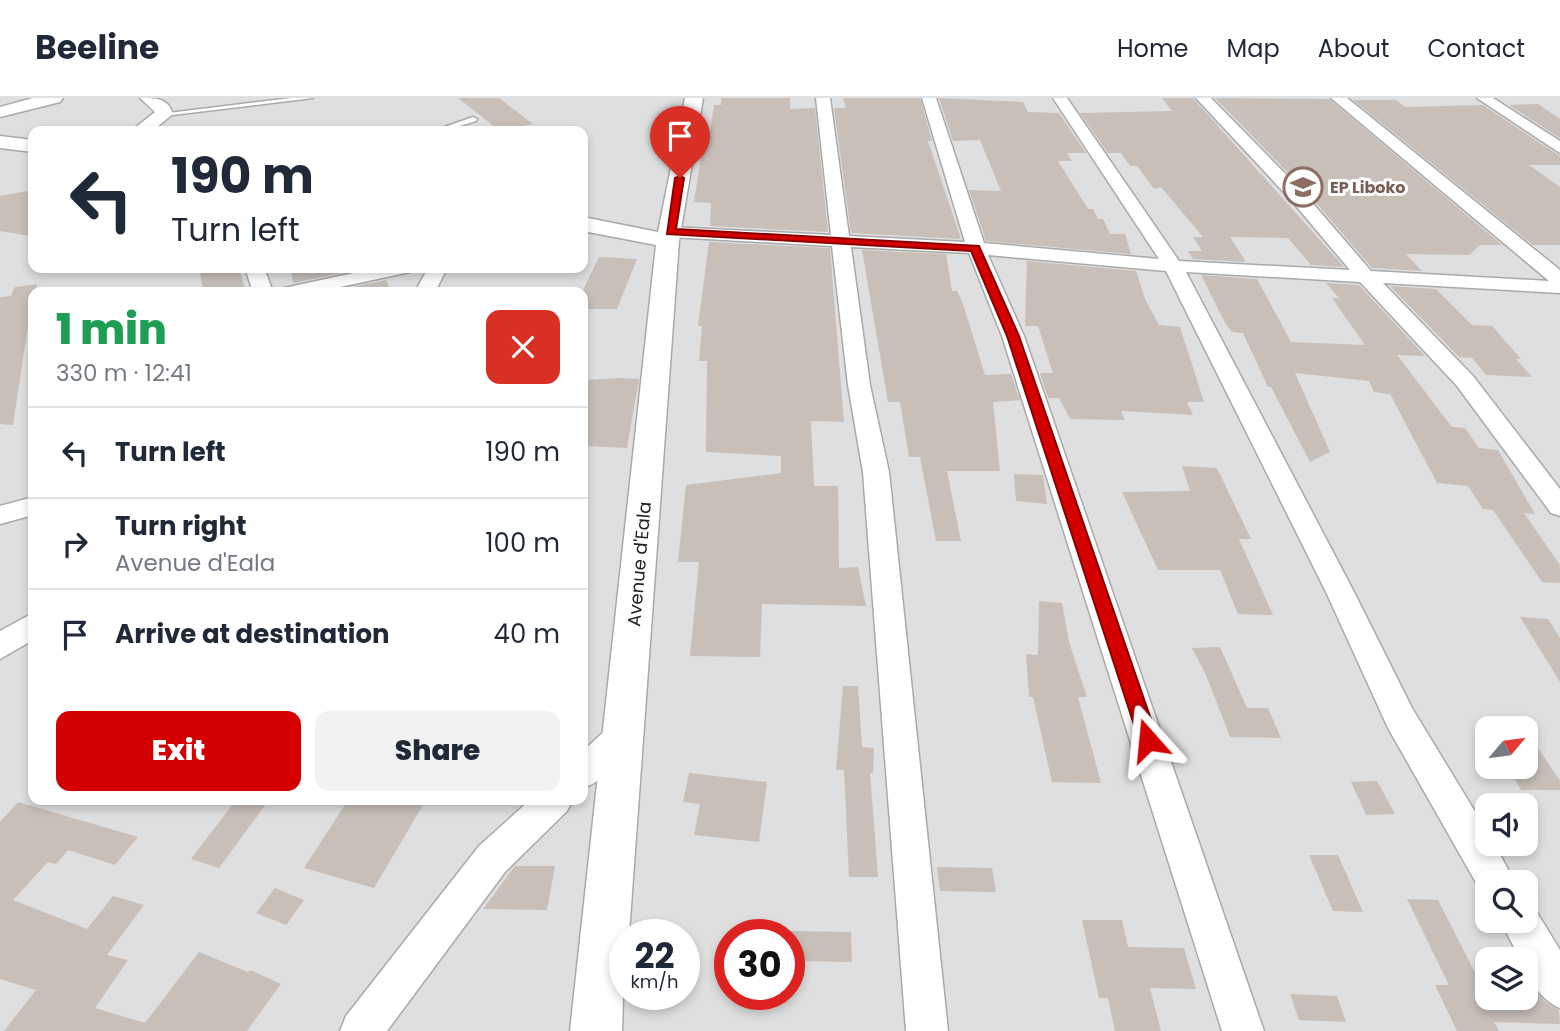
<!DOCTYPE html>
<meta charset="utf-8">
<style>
body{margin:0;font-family:Poppins,sans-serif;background:#f2f2f3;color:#1f2937;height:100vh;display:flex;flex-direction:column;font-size:26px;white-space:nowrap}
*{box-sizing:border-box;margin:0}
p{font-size:23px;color:#747a83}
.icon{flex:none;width:38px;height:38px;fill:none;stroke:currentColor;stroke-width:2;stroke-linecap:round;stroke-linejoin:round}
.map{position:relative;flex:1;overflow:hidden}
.drawer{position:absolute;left:28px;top:189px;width:560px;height:518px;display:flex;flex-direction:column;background:#fff;border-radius:14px;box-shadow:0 4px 10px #0003}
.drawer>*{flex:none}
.hud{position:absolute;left:28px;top:28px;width:560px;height:147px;border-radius:14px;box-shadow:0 4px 10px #0003;background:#fff;color:#1f2937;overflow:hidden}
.needle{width:46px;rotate:61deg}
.controls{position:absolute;left:1475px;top:618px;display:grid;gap:14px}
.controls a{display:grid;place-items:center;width:63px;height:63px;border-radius:14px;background:#fff;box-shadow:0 4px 10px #0003;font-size:35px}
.speed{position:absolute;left:609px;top:821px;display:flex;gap:14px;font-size:35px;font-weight:700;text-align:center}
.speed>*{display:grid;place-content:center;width:91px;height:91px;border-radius:50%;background:#fff;box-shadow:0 4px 10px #0003;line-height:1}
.speed small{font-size:18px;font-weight:400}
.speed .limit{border:10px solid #d22;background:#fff;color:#111}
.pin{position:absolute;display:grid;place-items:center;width:60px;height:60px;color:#fff;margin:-72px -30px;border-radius:50% 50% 50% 0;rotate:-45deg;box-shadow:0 0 7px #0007}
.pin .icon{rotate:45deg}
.me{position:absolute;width:77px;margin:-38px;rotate:342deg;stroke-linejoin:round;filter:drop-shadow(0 0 5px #0008)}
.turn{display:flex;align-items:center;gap:24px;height:147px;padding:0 28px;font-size:32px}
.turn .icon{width:91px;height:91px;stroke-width:2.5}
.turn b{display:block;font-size:49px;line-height:60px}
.round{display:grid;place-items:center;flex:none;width:74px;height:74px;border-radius:14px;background:#f2f2f3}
.headline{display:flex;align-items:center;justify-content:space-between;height:119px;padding:0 28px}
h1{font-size:42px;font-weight:800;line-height:52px;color:#1e9e55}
.button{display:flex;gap:14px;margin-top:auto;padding:14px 28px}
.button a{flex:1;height:80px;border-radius:14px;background:#d40000;color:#fff;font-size:28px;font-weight:800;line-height:80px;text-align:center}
.button a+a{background:#f2f2f3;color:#1f2937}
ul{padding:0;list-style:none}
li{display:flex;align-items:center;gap:21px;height:91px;padding:0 28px;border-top:2px solid #e0e1e3}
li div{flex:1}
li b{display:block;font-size:26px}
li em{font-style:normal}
header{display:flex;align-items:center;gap:42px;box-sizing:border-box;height:98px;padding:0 35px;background:#fff;border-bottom:2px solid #e0e1e3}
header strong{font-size:33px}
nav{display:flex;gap:38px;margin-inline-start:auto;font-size:24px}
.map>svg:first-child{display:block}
.residential{fill:#e0dfdf;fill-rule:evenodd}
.building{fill:#c7bfb8}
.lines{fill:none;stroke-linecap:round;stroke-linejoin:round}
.service-casing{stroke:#a9a9a9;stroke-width:3}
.minor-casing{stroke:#a9a9a9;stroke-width:3}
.tertiary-casing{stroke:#a9a9a9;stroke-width:3}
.service{fill:#fff;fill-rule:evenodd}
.minor{fill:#fff;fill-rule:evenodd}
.tertiary{fill:#fff;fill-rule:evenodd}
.route{fill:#d40000;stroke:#8a0000;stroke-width:2}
.labels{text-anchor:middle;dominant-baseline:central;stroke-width:6;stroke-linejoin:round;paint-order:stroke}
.far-education-label{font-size:16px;font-weight:bold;fill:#785e54;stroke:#fff;text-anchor:start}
.street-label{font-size:18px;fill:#222;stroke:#fff}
</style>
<header>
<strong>Beeline</strong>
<nav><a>Home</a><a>Map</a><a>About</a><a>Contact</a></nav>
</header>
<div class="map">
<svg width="1560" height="933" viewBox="0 0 1560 933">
<rect width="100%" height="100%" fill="#f2efe9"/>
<!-- residential -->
<path class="residential" d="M0 0H1560V933H0ZM33 33H583V170H33ZM33 194H583V702H33ZM1488 630H1526V668H1488ZM1488 707H1526V746H1488ZM1488 784H1526V822H1488ZM625 836H684V896H625ZM730 836H789V896H730ZM1488 861H1526V900H1488Z"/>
<!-- building -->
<path class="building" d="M458 0H499L533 26 500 33Z
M721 0H790V11L815 10 828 134 710 128 711 105 694 104 702 52H707L714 7H721Z
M843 0H920L932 43H928L961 141 851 135 834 10H846Z
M939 0 1023 4 1028 14 1059 15 1086 55H1067L1072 63H1058L1088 111H1093L1098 121H1103L1110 136H1125L1131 156 986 143 969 92 1001 93 980 42 953 43Z
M1162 0H1193L1344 169 1311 167 1288 140 1230 139 1246 164 1193 161 1188 153H1202L1193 139H1203L1161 89 1154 91 1137 68H1130L1121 55H1108L1080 15 1172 13Z
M1215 0 1329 1 1502 147H1480L1469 157 1406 156 1422 173 1372 170 1305 92Z
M1353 2H1396L1405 9 1483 7 1560 58V67H1529L1560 89V147H1533Z
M1538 6 1560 21V40L1509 7Z
M33 92 30 138 0 133V98Z
M709 144 830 150 844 324 811 323 814 388H838L839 470 858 469 866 508 762 506 760 559 690 558 699 464H678L686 387 781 375V358L706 354 707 263H699L702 228H698Z
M862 152 946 156 952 193H957L963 206 985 277 1011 276 1020 302 993 304 1000 373H947L961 443H936L920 359H909L900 304H888Z
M599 159 637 161 617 211H583V192Z
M1027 163 1136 173 1145 201 1159 227 1180 229 1204 304H1187L1193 317 1121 313 1125 322 1070 321 1059 300H1048L1040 275H1053L1038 228H1025Z
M199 170H239L246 194H204Z
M291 170H366L293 185Z
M1201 177 1257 181 1291 244 1365 247 1332 200H1339L1326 185 1359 187 1425 258 1397 257 1452 329 1465 330 1479 350 1498 352 1535 416 1524 415 1560 467V485L1542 484 1493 412 1483 411 1468 388 1437 385 1390 296 1374 294 1369 283 1295 275 1330 354 1310 364 1271 289H1268L1243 235 1232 234 1225 225Z
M386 182 391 194H328Z
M37 186 36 194H33L13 327 0 326V199L11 198 15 189Z
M1390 188 1436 191 1472 227 1492 228 1521 261H1516L1532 279 1486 277 1472 260 1459 259Z
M620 280 639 281 627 350 583 348V282Z
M1182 368 1217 370 1251 441H1239L1273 517 1238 516 1220 472H1158L1122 394 1190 393Z
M1014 376 1043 377 1047 406 1016 403Z
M1039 503 1062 505 1069 544 1087 599H1078L1101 685 1052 684 1033 599H1029L1026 556 1038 557Z
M1520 519 1548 521 1560 540V584Z
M1220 549 1247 610H1268L1281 640 1230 639 1206 577 1192 550Z
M843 588H858L862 649 874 650 873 675H870L878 779H849L844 672H836Z
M1526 632 1560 683V692H1521L1507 668H1526Z
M689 675 767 684 759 744 694 737 700 706 683 704Z
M1377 683 1395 716 1366 717 1351 684Z
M236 702H269L219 770 191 761Z
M348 702H426L374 790 304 770Z
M18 704 138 739 115 767 68 752 56 766 48 764 13 802 87 831 113 798 144 807 107 857 128 862 95 910 145 925 199 854 248 874 250 872 281 886 247 933H4L36 892 0 881V724Z
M1309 757H1338L1363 814 1333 813Z
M515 768H555L547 812 483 811Z
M937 769 992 770 996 794 940 793Z
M275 790 304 802 286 827 256 815Z
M1407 801 1438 802 1488 900H1526V885H1530L1545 904 1559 912 1560 926 1494 924 1499 933H1457L1435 887H1449Z
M1082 822H1122L1128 849 1184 850 1196 891 1150 890 1161 933H1115L1108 900H1099Z
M789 833 851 834 852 864 789 863Z
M1290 896 1337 898 1346 924 1299 922Z"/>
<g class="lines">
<!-- service casing -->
<g class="service-casing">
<path id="service" d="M291 0H313L164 18 160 16Z
M473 19 477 21 476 23 444 33H433Z"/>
</g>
<!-- minor casing -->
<g class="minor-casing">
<path id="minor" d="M816 0H830L849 138 965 144 922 0H936L984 145 1159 161 1053 0H1067L1179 163 1350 172 1291 102 1196 0H1211L1303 94 1371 173 1549 183 1331 0H1347L1560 172V195L1383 185 1473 278 1560 391V418L1551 415 1457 288 1360 184 1186 174 1354 494 1412 610 1488 735V746H1494L1515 784H1488V799L1483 797 1388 630 1326 494 1166 173 988 157 1024 238 1264 933H1222L1002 238 969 155 851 149 870 287 889 374 948 933H906L863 374 848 287 832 148 671 139 662 134 671 129 831 137Z
M1477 0H1493L1560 43V55Z
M245 170H264L273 194H253Z
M377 170H413L410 174 317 194H281L284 190Z
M428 170H447L435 194H415Z
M33 399V417L0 426V408Z
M33 515V542L0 561V533Z
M623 623 635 627 640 637C630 657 604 683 583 690V653L611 627Z
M530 702H573L567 713 505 774 387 933H340L346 918 479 748Z
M1526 806 1533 808 1560 852V910C1542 903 1526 881 1526 861H1520L1500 822H1526Z"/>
</g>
<!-- tertiary casing -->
<g class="tertiary-casing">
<path id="tertiary" d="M33 0H63L60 4 0 19V9Z
M140 0C156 0 168 0 173 16L152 33H131L155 14Z
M685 0H703L679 143 629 836H625L622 933H570L656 147 583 133V119L658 134Z
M0 38 33 42V54L0 50Z"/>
</g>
<!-- service -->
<use href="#service" class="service"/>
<!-- minor -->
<use href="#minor" class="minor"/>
<!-- tertiary -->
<use href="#tertiary" class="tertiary"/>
</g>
<!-- route -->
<path class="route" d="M680 78 684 80 676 131 979 148 1019 238 1158 642 1155 647H1141L1139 642 1007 238 971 153 667 136 675 80Z"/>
<!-- icons -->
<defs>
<g id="school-ring" transform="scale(2.0125)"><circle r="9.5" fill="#fff" stroke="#8d6e63" stroke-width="1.5"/><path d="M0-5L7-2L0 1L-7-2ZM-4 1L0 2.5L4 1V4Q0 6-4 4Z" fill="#8d6e63"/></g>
</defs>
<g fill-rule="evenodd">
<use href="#school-ring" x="1303" y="89"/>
</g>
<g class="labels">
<!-- far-education labels -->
<g class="far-education-label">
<text x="1330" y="89">EP Liboko</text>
</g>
<!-- street labels -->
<g class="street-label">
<text transform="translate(639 466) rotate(-85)">Avenue d'Eala</text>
</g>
</g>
</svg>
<div class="controls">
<a><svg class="needle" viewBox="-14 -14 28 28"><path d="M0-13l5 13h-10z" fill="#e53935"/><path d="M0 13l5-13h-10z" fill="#747a83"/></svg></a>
<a><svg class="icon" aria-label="sound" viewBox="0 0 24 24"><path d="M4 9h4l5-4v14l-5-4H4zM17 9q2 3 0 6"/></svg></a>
<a><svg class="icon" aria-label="search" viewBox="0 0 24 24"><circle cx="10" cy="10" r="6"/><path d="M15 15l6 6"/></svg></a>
<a><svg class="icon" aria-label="layers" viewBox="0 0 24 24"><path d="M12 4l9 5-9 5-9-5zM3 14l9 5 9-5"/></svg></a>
</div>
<div class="speed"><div>22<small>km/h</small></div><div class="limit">30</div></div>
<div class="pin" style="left:680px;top:80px;background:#d93025"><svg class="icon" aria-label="arrive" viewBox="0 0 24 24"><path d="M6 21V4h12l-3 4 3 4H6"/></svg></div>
<svg class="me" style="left:1148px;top:642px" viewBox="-20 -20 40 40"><path d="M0-17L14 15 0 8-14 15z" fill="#d40000" stroke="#fff" stroke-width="4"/></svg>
<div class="hud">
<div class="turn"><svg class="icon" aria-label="left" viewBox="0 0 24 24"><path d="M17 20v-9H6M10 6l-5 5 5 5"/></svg><div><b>190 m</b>Turn left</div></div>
</div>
<section class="drawer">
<div class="headline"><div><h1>1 min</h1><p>330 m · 12:41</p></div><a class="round" style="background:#d93025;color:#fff"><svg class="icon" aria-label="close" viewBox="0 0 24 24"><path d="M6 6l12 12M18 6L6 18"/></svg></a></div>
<ul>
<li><svg class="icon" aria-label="left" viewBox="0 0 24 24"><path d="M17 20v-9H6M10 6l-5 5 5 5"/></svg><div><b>Turn left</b></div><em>190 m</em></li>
<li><svg class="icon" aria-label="right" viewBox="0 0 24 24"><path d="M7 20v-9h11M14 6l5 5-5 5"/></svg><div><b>Turn right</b><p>Avenue d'Eala</p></div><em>100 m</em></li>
<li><svg class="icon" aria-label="arrive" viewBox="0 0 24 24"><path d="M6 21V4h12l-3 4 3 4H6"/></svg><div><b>Arrive at destination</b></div><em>40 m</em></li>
</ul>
<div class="button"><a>Exit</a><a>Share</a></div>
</section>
</div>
